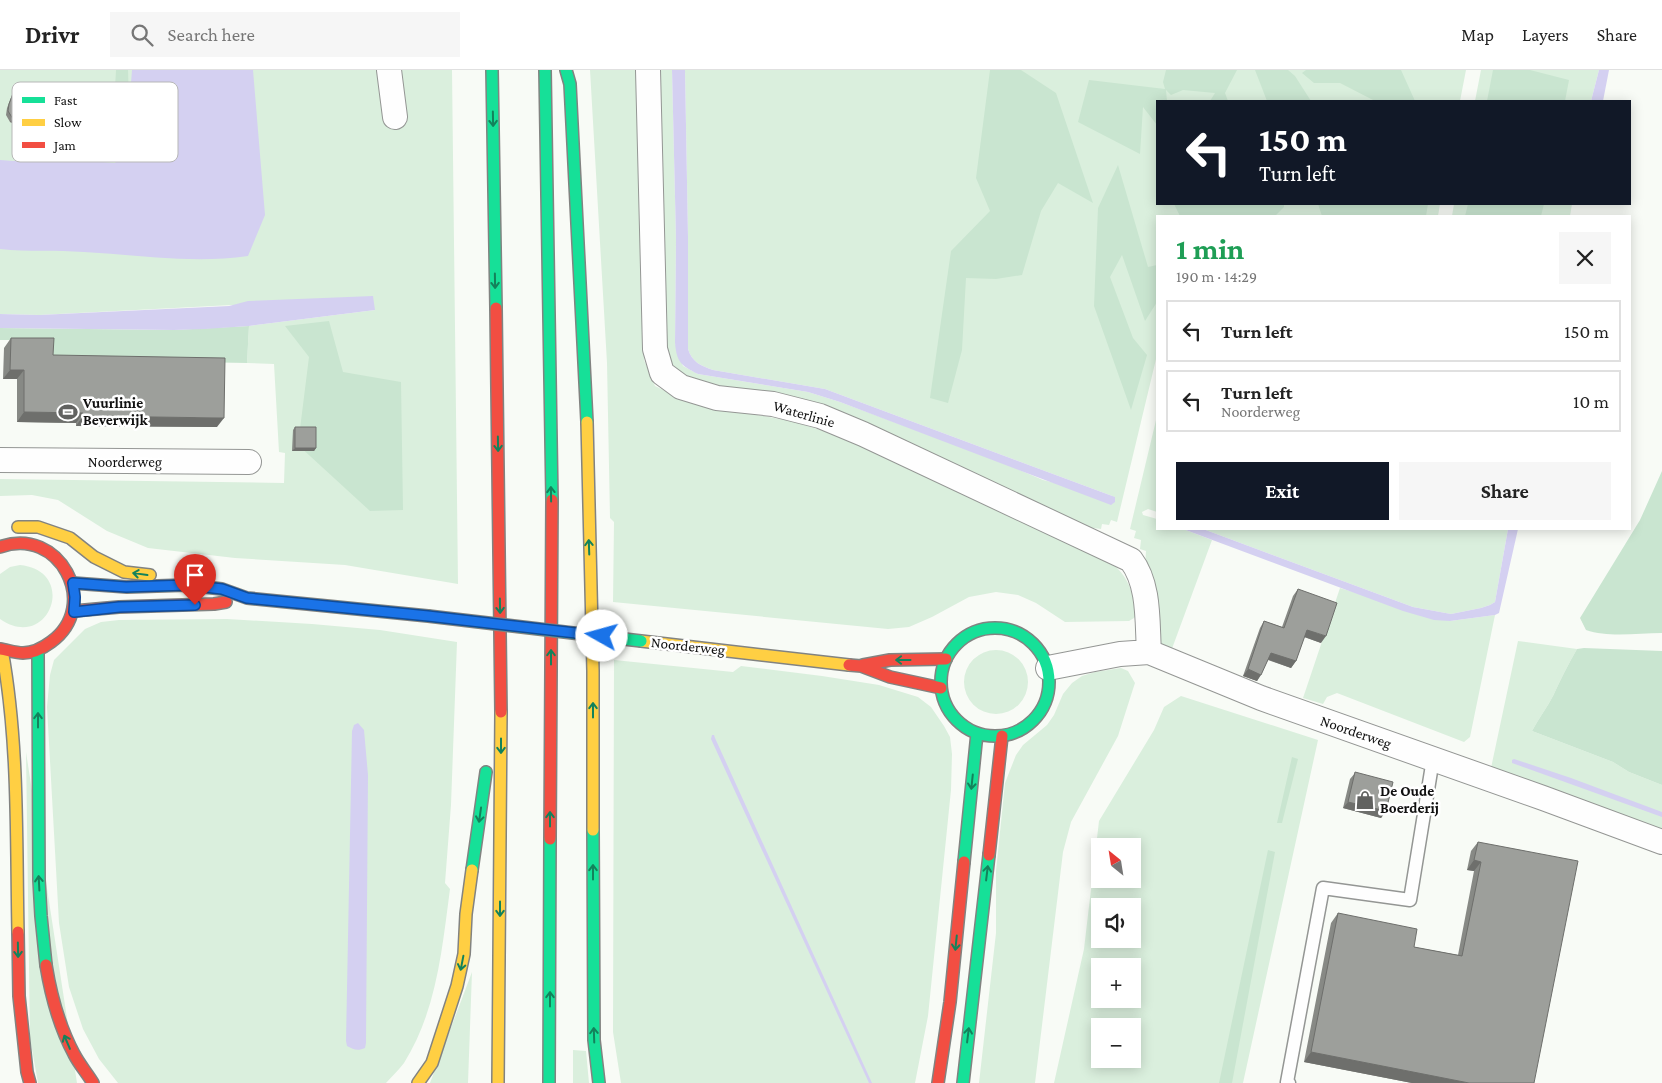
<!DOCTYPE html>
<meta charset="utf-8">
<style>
body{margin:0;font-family:"Crimson Pro",serif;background:#f6f6f6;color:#222;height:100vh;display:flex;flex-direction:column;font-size:19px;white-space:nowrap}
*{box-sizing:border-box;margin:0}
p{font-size:16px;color:#767676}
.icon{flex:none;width:28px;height:28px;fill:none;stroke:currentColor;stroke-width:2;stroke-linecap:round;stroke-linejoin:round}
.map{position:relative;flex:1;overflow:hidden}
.drawer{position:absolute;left:1156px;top:145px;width:475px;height:315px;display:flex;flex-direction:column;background:#fff;border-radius:0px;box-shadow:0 2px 12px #0003}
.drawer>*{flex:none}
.guide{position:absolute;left:1156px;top:30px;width:475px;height:105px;border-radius:0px;box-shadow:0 2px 12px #0003;background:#111827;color:#fff;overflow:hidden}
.needle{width:32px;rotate:330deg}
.fabs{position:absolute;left:1091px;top:768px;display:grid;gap:10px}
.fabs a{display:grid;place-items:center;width:50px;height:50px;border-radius:0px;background:#fff;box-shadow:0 2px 12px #0003;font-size:25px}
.pin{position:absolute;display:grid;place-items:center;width:42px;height:42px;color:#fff;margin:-51px -21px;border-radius:50% 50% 50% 0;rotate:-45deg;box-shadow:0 0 5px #0007}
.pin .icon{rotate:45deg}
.me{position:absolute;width:55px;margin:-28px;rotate:277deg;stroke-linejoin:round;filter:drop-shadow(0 0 4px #0008)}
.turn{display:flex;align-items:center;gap:18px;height:105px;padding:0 20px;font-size:22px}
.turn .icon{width:65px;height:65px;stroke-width:2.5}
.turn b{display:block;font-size:35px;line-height:42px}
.round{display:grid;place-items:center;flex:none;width:52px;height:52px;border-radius:0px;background:#f6f6f6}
.overview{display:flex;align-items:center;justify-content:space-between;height:85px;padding:0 20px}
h1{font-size:30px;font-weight:700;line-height:38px;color:#1e9e55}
.action{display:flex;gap:10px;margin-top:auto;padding:10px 20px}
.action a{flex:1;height:58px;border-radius:0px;background:#111827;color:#fff;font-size:20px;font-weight:700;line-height:58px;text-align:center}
.action a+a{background:#f6f6f6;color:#222}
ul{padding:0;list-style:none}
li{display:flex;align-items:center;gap:15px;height:62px;margin:0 10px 8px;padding:0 10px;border:2px solid #e0e0e0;border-radius:0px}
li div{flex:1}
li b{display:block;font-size:19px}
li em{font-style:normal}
header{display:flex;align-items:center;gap:30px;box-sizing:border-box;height:70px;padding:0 25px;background:#fff;border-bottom:1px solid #e0e0e0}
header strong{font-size:24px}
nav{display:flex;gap:28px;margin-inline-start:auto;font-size:18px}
.search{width:350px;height:45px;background:#f6f6f6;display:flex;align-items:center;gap:12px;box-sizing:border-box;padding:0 18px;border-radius:0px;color:#767676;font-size:19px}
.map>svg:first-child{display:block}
.green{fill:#daefdd;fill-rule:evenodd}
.forest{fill:#c9e5d0}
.water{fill:#d4d0f1}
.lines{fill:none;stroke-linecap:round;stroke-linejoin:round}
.lane-casing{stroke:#949694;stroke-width:15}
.street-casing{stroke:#949694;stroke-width:26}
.fast-casing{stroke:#828381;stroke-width:14}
.slow-casing{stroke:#828381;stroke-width:14}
.jam-casing{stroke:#828381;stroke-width:14}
.lane{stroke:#fefefe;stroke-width:12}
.street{stroke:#fefefe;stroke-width:24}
.fast{stroke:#16e098;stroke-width:11}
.slow{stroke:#ffcf43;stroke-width:11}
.jam{stroke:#f24e42;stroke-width:11}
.fast-bridge-casing{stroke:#828381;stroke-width:14;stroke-linecap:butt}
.fast-bridge{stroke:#16e098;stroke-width:11}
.wall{fill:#878985}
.shaded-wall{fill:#6e6f6c}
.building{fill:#9d9f9b;stroke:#6e6f6c}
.oneway{stroke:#13825b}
.route-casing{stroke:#114b97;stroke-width:12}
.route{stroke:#1a73e8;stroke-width:9}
.labels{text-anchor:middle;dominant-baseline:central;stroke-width:5;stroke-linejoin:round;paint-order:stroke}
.poi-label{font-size:15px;font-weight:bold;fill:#101010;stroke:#fff;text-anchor:start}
.street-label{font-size:15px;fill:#101010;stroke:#fff}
.key{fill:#fff;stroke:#b7b7b7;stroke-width:1}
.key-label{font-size:14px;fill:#101010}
</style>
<header>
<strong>Drivr</strong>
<div class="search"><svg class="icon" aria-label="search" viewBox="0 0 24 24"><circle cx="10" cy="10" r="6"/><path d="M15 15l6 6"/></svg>Search here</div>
<nav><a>Map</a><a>Layers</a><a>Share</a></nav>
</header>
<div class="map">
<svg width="1662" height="1013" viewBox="0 0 1662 1013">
<rect width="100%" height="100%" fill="#f8fbf6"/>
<!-- green -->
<path class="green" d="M0 0H452L458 514 345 495 235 488 148 478 107 461 58 430 32 425 0 426V409L284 413 285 383 279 382 274 294 247 293 249 256 375 240 232 235 39 245 0 244Z
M590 0H639L644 290 655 316 684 330 730 340 791 351 854 370 1113 494C1130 510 1132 521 1137 544L1134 548 1129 551 1065 552 1036 533 1018 525 996 522 969 527 932 547 909 557 888 559 613 532 614 452 610 448 607 293Z
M655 0H672L676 170 675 273 683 296 698 304 808 322 840 332 996 390 1043 410 1115 427 825 319 713 300C701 296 692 292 688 279V167L685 0H1466L1460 31H1158V134H1440L1438 146H1158L1157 285 1117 452 1111 450 1109 455 1102 454 1101 459 1094 458 1090 464 902 378 686 313 658 281Z
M1481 0H1599L1591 31H1475Z
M1454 134H1572L1570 146H1452Z
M1157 346V442L1148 439 1142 442 1143 445 1157 449 1158 459H1183L1212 470 1170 584 1159 574 1145 496 1146 481 1140 479 1141 470 1134 468 1136 461 1130 459Z
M1203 459H1508L1495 532 1490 535 1481 538 1451 544 1413 537Z
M20 495C79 501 49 583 0 549V504L10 497Z
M1340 518 1450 551 1495 545 1470 667 1464 672 1337 623 1327 627 1323 634 1303 628Z
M227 549 312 554 380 560 457 572 451 735 445 813 450 819C442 879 437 940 404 993 399 1000 392 1006 386 1013H118L99 989 83 959 69 917 59 853 47 637 50 605 54 590 85 559 101 552 119 550Z
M1518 571 1577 579C1568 595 1560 610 1553 626 1547 638 1538 649 1532 661L1613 692 1629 702 1662 715V761L1491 698Z
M964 612a32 32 0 1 1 64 0a32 32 0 1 1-64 0Z
M614 590 733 602 741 596 822 606 879 615 918 627 931 637 944 656 950 667 952 684 951 720 928 946 915 1013H621L613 962Z
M1121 598 1128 601 1135 613 1133 619 1118 666 1071 752 1063 782 1035 1013H979L996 863V801L1005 713 1016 685 1023 675 1047 655 1054 645 1063 624 1072 613 1082 606 1095 602Z
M1181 626 1318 670 1243 1013H1054L1084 879 1099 751 1154 660 1164 637ZM1100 776H1132V809H1100ZM1100 836H1132V869H1100ZM1100 896H1132V929H1100ZM1100 956H1132V989H1100Z
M26 682 77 1013H38L30 968Z
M472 902 468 1013H430Z
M573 980 586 981 589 1013H573Z"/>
<!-- forest -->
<path class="forest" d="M116 0H128L129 31 108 79 105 28 115 18Z
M990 0H1021L1056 23 1093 133 1058 113 1041 141 1022 205 996 209 966 208 962 280 948 333 930 328 951 181 990 141 976 108Z
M1166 0H1237L1225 23 1228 31H1210L1215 23 1183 20 1171 25 1166 20 1167 31H1158L1157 55 1143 37 1140 84 1078 52 1089 10 1165 19 1163 12Z
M1255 0H1288L1295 6 1311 31H1267Z
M1306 0H1401L1415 31H1375L1340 13H1314L1302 3Z
M1493 0H1530L1569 10 1565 31H1487Z
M1118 95 1148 197 1157 195V232L1145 251 1122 185 1110 207 1133 268 1147 285 1131 340 1094 236 1098 138Z
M1174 134H1284V137L1275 146H1180Z
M1318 134H1428L1426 146H1322Z
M1468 134H1544L1541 146H1465Z
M329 251 343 302 401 312 403 440 370 441 298 375 309 287 285 256Z
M249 256 247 293 80 290 45 284 41 270H0V258L174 260Z
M1662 401V563C1638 563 1609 568 1586 560L1580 548 1640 450Z
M1584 578 1662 581V715L1629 702 1613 692 1532 661C1538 649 1547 638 1553 626 1560 610 1568 595 1577 579Z
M1292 687 1298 689 1282 753H1277Z
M1268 780 1275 782 1232 1013H1219Z"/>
<!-- water -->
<path class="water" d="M132 0H253L265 145 248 186C194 194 139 185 84 182 56 180 28 182 0 179V90L13 91 54 88 115 93 126 78Z
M672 0H685L688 167V279C692 292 701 296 713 300L825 319 1115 427V432L1111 435 840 332 808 322 698 304C680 295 677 292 675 273L676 170Z
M1599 0H1609L1603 31H1591Z
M373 226 375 240 249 256 205 259 174 260 0 258V244L39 245 229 236 248 231Z
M1183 459H1203L1413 537 1451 544 1481 538 1490 535 1495 532 1508 459H1518L1499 543 1495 545 1450 551 1434 550 1403 541Z
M358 653 364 660 368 705 366 973 365 978C358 981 354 980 347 976L346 971 352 661 354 655Z
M712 665H714L715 668 872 1013H869L711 669Z
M1514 689 1571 708 1662 742V747L1512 693V690Z"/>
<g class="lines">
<!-- lane casing -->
<g class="lane-casing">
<path id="lane" d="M1289 1013 1287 1012 1323 818 1410 830 1433 689"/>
</g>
<!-- street casing -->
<g class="street-casing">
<path id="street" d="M389 0 395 47
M648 0 655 279 662 303 681 317 717 328 773 334 820 346 863 364 1131 490C1150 515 1147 552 1149 582
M0 390 249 392
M1048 598 1120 584 1149 582 1261 628 1543 728 1662 772"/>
</g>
<!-- fast casing -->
<g class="fast-casing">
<path id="fast" d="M492 0 496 238
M545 0 552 430
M566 0 570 14 587 352
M73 513 127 517 187 515 222 519 247 528 428 546
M941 612a54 54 0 1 1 108 0a54 54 0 1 1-108 0Z
M38 580 39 810 41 846 46 895
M593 760 594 970 599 1013
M964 792 977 663
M472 800 486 702
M549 1013 550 769
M963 1013 989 785"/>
</g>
<!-- slow casing -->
<g class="slow-casing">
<path id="slow" d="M587 352 593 601V760
M18 457H38L70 468 94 487 124 502 150 505
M641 571 849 595
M2 580C19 673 16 768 18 862
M418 1013 432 993 457 916 464 884 466 844 472 800
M498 1013 501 642"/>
</g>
<!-- jam casing -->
<g class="jam-casing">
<path id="jam" d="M496 238 501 642
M0 477C59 455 102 535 51 572 43 578 33 583 23 583 16 583 7 580 0 579
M74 541 119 537 214 534 226 532
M849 595 861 596 890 607 941 618
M863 595 890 590 946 589
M550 769 552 430
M989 785 1002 666
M18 862 19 926 27 1002 30 1013
M46 895C51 926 59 956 74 984 79 994 87 1003 93 1013
M938 1013 950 932 964 792"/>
</g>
<!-- lane -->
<use href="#lane" class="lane"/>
<!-- street -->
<use href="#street" class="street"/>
<!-- fast -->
<use href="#fast" class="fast"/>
<!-- slow -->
<use href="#slow" class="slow"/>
<!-- jam -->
<use href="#jam" class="jam"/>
<!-- fast-bridge casing -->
<g class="fast-bridge-casing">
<path id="fast-bridge" d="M428 546 641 571"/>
</g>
<!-- fast-bridge -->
<use href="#fast-bridge" class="fast-bridge"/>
</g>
<!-- wall -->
<path class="wall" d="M14 21 37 46 23 54 18 55 10 52 6 45 7 38 12 25Z
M11 268 53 285 217 357 76 356V353L17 352V309H3L4 278Z
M295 357 316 378 314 381H292L293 360Z
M1298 519 1321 573 1304 567 1296 591 1291 598 1268 590 1257 611 1243 606 1260 558 1264 551 1282 557 1293 526Z
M1355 703 1386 741 1381 748 1343 738 1350 709Z
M1478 772 1534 1013H1412L1304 992 1331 853 1338 843 1414 877 1458 885 1474 801 1467 800 1471 781Z"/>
<!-- shaded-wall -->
<path class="shaded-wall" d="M40 43 37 46 23 54 18 55 10 52 13 49Z
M10 300H24L17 309H3Z
M24 342 83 343 76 353 17 352Z
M83 346 224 348 217 357 76 356Z
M295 378H316L314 381H292Z
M1307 560 1326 566 1321 573 1302 566Z
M1271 583 1296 591 1291 598 1267 589Z
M1248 599 1261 605 1257 611 1243 606Z
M1348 732 1386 741 1381 748 1343 738Z
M1474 790 1481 792 1474 801 1467 800Z
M1311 982 1469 1013H1412L1304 992Z"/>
<!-- building -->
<path class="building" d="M14 21 31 26 35 30 40 43 25 51 20 52 13 49 8 41 9 34Z
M11 268H54L53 285 225 288 224 348 83 346V343L24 342V300H10Z
M295 357H316V378H295Z
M1298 519 1337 533 1326 566 1307 560 1296 591 1271 583 1261 605 1248 599 1264 551 1284 558Z
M1355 702 1393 712 1386 741 1348 732Z
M1478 772 1578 791 1534 1013H1469L1311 982 1338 843 1417 859 1414 877 1462 886 1481 792 1474 790Z"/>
<!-- one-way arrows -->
<defs><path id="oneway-shaft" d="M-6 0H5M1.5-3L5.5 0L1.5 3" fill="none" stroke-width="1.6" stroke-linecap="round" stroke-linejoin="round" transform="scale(1.25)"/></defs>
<g class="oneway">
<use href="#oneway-shaft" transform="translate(493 49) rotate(89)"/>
<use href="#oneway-shaft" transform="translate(495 211) rotate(89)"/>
<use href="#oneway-shaft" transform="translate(498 374) rotate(89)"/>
<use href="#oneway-shaft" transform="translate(551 424) rotate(-91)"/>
<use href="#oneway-shaft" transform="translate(589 477) rotate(-92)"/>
<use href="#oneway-shaft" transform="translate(140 504) rotate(-172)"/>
<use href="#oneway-shaft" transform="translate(500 536) rotate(89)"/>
<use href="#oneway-shaft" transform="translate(551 587) rotate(-90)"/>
<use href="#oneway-shaft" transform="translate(903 590) rotate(180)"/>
<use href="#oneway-shaft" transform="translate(593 640) rotate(-90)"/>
<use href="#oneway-shaft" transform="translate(38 650) rotate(-90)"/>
<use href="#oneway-shaft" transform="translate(501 676) rotate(90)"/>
<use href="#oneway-shaft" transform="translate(972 712) rotate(96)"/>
<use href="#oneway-shaft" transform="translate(480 745) rotate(98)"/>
<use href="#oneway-shaft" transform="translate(550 749) rotate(-90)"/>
<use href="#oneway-shaft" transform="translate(593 802) rotate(-90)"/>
<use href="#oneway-shaft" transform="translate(987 803) rotate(-83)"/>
<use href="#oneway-shaft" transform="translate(39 813) rotate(-93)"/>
<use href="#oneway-shaft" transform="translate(500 839) rotate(90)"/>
<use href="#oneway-shaft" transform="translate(956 873) rotate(96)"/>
<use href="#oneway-shaft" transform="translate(18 880) rotate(89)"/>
<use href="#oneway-shaft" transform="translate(462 893) rotate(101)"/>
<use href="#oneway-shaft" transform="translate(550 929) rotate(-90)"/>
<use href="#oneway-shaft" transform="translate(594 965) rotate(-92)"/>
<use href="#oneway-shaft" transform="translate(968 965) rotate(-83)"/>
<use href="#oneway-shaft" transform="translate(67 972) rotate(-113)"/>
</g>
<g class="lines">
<!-- route casing -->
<g class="route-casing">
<path id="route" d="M195 535 119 537 74 542 75 527 73 513 126 517 188 515 222 519 247 528 428 546 602 566"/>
</g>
<!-- route -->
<use href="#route" class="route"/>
</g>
<!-- icons -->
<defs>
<g id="stadium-bare" transform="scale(1.5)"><path d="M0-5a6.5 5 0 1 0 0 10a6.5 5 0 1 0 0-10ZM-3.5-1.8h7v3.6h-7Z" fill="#616260" stroke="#fff" stroke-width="2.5" paint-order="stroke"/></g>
<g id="shop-bare" transform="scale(1.5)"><path d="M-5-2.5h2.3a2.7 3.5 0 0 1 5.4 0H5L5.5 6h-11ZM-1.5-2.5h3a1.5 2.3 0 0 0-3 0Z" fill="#616260" stroke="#fff" stroke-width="2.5" paint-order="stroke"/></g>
</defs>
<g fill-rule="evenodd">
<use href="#stadium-bare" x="68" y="342"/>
<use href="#shop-bare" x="1365" y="730"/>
</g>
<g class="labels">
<!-- poi labels -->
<g class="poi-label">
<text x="83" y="333">Vuurlinie<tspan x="83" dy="17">Beverwijk</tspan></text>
<text x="1380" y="721">De Oude<tspan x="1380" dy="17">Boerderij</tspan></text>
</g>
<!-- street labels -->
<g class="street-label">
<text transform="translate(804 344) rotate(16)">Waterlinie</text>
<text x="125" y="392">Noorderweg</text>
<text transform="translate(688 576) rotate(6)">Noorderweg</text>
<text transform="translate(1356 662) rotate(19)">Noorderweg</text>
</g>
</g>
<!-- legend -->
<rect x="12" y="12" width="166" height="80" rx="8" class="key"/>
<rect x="22" y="27" width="23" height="6" fill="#16e098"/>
<rect x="22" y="49" width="23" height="7" fill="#ffcf43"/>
<rect x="22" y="72" width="23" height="6" fill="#f24e42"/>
<g class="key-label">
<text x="54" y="35">Fast</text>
<text x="54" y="57">Slow</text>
<text x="54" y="80">Jam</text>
</g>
</svg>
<div class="fabs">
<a><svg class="needle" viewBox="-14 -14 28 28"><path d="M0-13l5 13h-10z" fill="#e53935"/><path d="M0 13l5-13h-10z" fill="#767676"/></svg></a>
<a><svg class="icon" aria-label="sound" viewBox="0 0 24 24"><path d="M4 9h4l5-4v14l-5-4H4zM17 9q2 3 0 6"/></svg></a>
<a>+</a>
<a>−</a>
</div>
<div class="pin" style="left:195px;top:535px;background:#d93025"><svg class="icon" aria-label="arrive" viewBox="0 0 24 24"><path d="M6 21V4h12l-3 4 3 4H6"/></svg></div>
<svg class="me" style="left:602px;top:566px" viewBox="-20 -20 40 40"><circle r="19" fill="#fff"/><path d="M0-13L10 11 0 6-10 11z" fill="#1a73e8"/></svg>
<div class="guide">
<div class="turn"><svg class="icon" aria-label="left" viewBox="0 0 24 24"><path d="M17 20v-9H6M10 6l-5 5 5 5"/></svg><div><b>150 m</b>Turn left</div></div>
</div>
<section class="drawer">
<div class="overview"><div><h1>1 min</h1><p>190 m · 14:29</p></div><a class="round"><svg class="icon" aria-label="close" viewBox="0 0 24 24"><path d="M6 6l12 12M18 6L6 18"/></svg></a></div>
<ul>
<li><svg class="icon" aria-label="left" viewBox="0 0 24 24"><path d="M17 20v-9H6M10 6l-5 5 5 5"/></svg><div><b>Turn left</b></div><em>150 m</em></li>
<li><svg class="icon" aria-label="left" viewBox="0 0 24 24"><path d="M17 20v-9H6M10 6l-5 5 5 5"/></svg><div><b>Turn left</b><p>Noorderweg</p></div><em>10 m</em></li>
</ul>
<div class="action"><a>Exit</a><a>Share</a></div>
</section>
</div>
